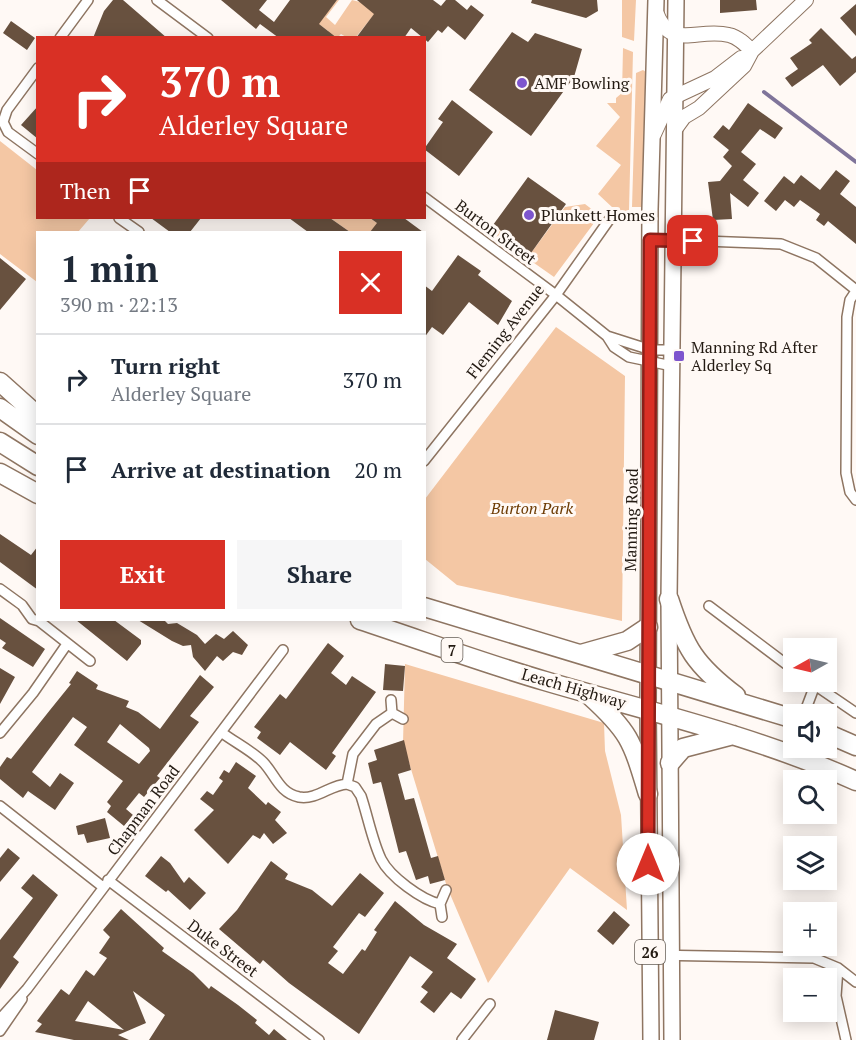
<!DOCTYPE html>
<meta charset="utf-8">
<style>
body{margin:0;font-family:"PT Serif",serif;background:#f6f6f7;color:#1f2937;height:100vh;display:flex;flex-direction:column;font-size:22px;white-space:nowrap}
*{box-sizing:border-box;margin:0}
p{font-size:20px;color:#747a83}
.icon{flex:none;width:33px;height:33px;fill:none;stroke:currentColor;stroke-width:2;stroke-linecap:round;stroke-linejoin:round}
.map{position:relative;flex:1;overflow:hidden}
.panel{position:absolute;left:36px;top:231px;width:390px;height:390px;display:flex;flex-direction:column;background:#fff;border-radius:0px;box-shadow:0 3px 15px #0003}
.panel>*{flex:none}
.banner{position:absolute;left:36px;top:36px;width:390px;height:183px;border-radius:0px;box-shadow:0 3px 15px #0003;background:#d93025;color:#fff;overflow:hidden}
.needle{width:39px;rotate:262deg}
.controls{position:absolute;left:783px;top:638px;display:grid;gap:12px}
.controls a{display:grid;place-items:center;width:54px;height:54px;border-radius:0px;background:#fff;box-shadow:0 3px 15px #0003;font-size:30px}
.pin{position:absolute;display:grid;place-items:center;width:51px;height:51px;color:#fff;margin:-26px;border-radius:12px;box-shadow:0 3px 9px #0006}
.me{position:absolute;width:66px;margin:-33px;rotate:0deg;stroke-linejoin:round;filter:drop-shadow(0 0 4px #0008)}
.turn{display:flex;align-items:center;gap:21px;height:126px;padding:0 24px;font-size:27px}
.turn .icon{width:78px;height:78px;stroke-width:2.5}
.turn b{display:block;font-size:42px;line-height:51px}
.then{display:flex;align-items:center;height:57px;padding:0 24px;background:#0003;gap:12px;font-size:22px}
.round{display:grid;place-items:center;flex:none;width:63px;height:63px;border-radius:0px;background:#f6f6f7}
.headline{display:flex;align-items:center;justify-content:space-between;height:102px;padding:0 24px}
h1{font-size:36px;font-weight:700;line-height:45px}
.primary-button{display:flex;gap:12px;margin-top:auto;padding:12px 24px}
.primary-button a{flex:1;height:69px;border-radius:0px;background:#d93025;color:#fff;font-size:24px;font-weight:700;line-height:69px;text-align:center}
.primary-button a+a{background:#f6f6f7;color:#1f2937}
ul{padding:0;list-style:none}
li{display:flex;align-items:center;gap:18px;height:90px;padding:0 24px;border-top:2px solid #e0e1e3}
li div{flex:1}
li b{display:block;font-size:22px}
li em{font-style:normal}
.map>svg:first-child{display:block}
.green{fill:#f4c7a4}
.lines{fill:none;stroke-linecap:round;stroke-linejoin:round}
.stream{stroke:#7f749a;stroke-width:4}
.building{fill:#68513f;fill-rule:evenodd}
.street-casing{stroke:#8e7562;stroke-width:12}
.secondary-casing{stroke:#8e7562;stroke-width:16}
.primary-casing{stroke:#8e7562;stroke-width:18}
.highway-casing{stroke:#8e7562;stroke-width:21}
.street{stroke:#fff;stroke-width:9}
.secondary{stroke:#fff;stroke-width:14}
.primary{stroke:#fff;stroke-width:15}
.highway{stroke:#fff;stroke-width:18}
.route-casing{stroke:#8d1f18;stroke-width:15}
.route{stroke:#d93025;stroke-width:10}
.poi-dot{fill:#7d55ce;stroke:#fff9f5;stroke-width:2}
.labels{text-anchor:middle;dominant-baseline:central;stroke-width:6;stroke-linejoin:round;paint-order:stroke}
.shield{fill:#fff9f5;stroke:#655d56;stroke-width:1.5}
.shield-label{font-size:15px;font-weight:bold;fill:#231a12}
.poi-label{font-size:16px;fill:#231a12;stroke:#fff9f5;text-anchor:start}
.street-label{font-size:16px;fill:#231a12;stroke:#fff9f5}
.park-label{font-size:16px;font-style:italic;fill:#6d3b03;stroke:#fff9f5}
</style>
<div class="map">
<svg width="856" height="1040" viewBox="0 0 856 1040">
<rect width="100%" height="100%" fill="#fff9f5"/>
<!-- green -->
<path class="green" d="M337 0H339L326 17 335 25 352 0 380 7 356 37H346L341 34 338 37H323L328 31 320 25 310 34Z
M622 0H636L634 41 622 37Z
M623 48 633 52 629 210 624 212 613 208 598 194 621 165 596 146 620 117 607 103H616V98L622 93Z
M643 70 646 72 645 207H632L636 73Z
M0 141 37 170 38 218H90L78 232H38L37 282 0 254Z
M585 204 598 214 594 223 554 277 480 225 484 220 531 253 565 207Z
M330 218H370L390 232H378L373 229 370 232H350Z
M556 327 625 376 622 621 457 585 425 559V499Z
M405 664 604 723 605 751 621 815 627 910 570 868 488 983 447 887 403 743Z"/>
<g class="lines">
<!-- stream -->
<path class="stream" d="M764 92 856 162"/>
</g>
<!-- building -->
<path class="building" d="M113 0H123L167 38H93L104 11Z
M221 0H267L259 10 274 22 290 0H337L319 24 337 38H279L260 24 256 29Z
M357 0H433L441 6 446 0H455L467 10 471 5 484 15 465 40 448 26 442 33 438 30 428 42 411 28 404 38H356L374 14Z
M532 0H597L598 11 586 18 531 3Z
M720 0H756L757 10 720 13Z
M856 4V36L840 18Z
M11 21 35 38 27 50 3 33Z
M821 28 852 59 856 56V72L840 86 823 65 792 87 785 78 798 69 790 58 812 43 809 40Z
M512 32 528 42 535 33 582 49 574 77 531 136 469 90Z
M452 100 493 132 459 176 424 149 443 122 438 119Z
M748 103 783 128 775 139 760 129 741 152 756 164 743 180 759 193 748 207 730 193 732 219 713 220 708 182 720 181 732 166 723 157 729 150 713 137 723 125 729 130Z
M38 106V139L21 125Z
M836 170 850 181 840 194 856 207V244L828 221 824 226 816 220 820 214 800 200 794 207 785 200 776 211 764 201 784 176 794 184 801 175 820 190Z
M528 177 566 204 531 253 493 225Z
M151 218H201L190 232H170Z
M289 218H330L350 232H308Z
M370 218H404L423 232H370L377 223Z
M458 255 481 271 478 275 512 301 498 325 469 302 443 335 432 327 424 338V285L432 291Z
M0 258 26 279 0 310Z
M0 534 31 555 38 546V590L0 562Z
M0 618 45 649 33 667 2 648 6 643 0 639Z
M76 620H114L141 640V644L127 661Z
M138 620H164L168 624 177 623 197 635 205 644 216 634 224 639 233 631 248 645 242 655 233 652 223 661 217 656 205 671 193 657 191 645 183 646 172 641Z
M328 643 344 656 331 673 346 685 352 676 376 692 332 753 336 756 326 770 290 742 280 755 257 738 261 732 254 727 280 694 286 699Z
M385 664 405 666 403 691 383 690Z
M0 668 15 677 0 704Z
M77 671 98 685 96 689 129 701 126 707 138 712 160 729 200 675 214 687 190 716 199 722 157 776 160 778 144 797 139 793 126 809 133 815 124 826 107 812 111 806 107 802 123 781 74 745 87 727 73 717 32 772 50 787 60 773 74 783 55 810 28 791 23 798 0 779V767L7 757 11 759 50 710 71 684 69 683ZM120 724 149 748 150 751 139 764 107 742Z
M404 740 411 770 398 774 405 800 414 798 431 858 438 856 445 880 430 884 428 876 416 880 406 851 399 853 381 782 373 784 368 763 377 760 374 750Z
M236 762 256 776 248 788 266 805 268 802 281 812 275 820 287 833 273 844 264 833 260 839 253 835 228 864 194 830 214 810 200 799 207 791 213 795 223 781 219 778 224 770 229 773Z
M105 818 110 838 87 843 84 834 78 835 76 826Z
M8 848 20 858 0 882V858Z
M161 856 170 863 184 883 189 877 206 893 190 910 168 890 166 892 145 876Z
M271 861 288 874 285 879 312 890 332 906 360 873 384 893 365 917 359 913 333 947 338 951 328 963 343 974 362 949 365 951 377 932 374 930 395 901 424 925 457 944 447 958 476 979 461 999 451 992 434 1013 420 1002 428 992 421 987 433 972 410 956 359 1034 289 983 263 960 260 964 219 929 237 910Z
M33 874 58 895 13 957 19 962 0 989V940L33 898 21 888Z
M121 909 164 948 162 951 193 973 209 989 211 986 238 1005 257 1020 255 1023 269 1035 274 1029 287 1040H149L165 1015 133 991 146 1023 118 1035 129 1040H74L35 1032 42 1024 37 1021 61 989 69 995 86 970 94 976 107 958 99 953 110 937 103 930ZM88 1001 124 1030 75 1021Z
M614 911 630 925 613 945 597 931Z
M555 1010 599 1022 594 1040H547Z"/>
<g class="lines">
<!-- street casing -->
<g class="street-casing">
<path id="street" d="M157 0 208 38
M60 38 88 0
M38 68 7 110 3 122 8 132 38 154
M424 197 556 295 607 336 614 347 629 357 672 366
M119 218 139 232
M650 239 781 244 816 258 856 290
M856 291 850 300 847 317 846 473 850 492 856 500
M607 336 651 350H672
M424 461 556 295 609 220
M0 589 22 605 32 619 39 621 90 661
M709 606 794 670
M809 681 856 713
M391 700 392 713 403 719
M804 714 815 685
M221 732C234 742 251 750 263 762 275 774 279 793 299 797 317 800 330 785 347 784
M0 733 33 693 67 644
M347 784 355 787 361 796C368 817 372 840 381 859 390 877 422 900 440 904
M347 784 353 754 376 724 392 713
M0 806 103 887
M108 880 319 1040
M442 917 440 904 446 890
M650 955 814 958 838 968 856 982
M838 968 836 996 846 1040
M0 1019 27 989 283 650
M0 1031 22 999
M462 1040 490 1004"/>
</g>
<!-- secondary casing -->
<g class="secondary-casing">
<path id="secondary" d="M656 12C671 52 697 27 729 35 738 37 745 44 752 51
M676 128 684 117 699 108 744 66 752 51 806 0
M654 134 670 99 715 78 741 58"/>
</g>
<!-- primary casing -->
<g class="primary-casing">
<path id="primary" d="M651 1040 648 709 650 209 656 0
M672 1040 669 599 676 0"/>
</g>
<!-- highway casing -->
<g class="highway-casing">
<path id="highway" d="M0 382 38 416
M0 408 38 435
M0 442 38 466
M0 473 38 494
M669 599C685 648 695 665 736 696
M424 607 794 719
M360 620C421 640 483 663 545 681 650 712 756 736 856 781
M581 654 627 641 648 627
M589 695C630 732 632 741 648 794
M826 733 856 746
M670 763 683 748 733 735"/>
</g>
<!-- street -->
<use href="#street" class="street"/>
<!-- secondary -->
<use href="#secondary" class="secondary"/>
<!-- primary -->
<use href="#primary" class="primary"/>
<!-- highway -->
<use href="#highway" class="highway"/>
</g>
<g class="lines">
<!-- route casing -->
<g class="route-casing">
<path id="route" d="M648 864 650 240 693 241"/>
</g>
<!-- route -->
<use href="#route" class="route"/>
</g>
<!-- markers -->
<g class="poi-dot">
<circle cx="522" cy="83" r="6"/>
<circle cx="529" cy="215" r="6"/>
<rect x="673" y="350" width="12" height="12" rx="3"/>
</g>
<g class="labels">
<!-- shield labels -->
<g class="shield">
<rect x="441.5" y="638" width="21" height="24" rx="4.5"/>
<rect x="635" y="940" width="30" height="24" rx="4.5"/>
</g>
<g class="shield-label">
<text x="452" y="650">7</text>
<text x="650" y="952">26</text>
</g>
<!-- poi labels -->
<g class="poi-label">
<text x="534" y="83">AMF Bowling</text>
<text x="541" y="215">Plunkett Homes</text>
<text x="691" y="347">Manning Rd After<tspan x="691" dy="18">Alderley Sq</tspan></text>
</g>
<!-- street labels -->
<g class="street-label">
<text transform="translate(496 232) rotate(37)">Burton Street</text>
<text transform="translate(505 331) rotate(-52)">Fleming Avenue</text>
<text transform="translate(631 520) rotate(-89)">Manning Road</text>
<text transform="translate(574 688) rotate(16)">Leach Highway</text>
<text transform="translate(143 810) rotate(-53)">Chapman Road</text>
<text transform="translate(223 948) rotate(37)">Duke Street</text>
</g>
<!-- park labels -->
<g class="park-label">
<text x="532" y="508">Burton Park</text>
</g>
</g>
</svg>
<div class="controls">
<a><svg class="needle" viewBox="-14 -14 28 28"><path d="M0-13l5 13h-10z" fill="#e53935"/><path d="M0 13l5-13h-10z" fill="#747a83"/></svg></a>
<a><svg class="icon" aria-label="sound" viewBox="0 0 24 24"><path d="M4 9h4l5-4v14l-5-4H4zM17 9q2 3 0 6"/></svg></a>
<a><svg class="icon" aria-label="search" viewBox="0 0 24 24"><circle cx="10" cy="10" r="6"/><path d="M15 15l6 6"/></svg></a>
<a><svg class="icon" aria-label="layers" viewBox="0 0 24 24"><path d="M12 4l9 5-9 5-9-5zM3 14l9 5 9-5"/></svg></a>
<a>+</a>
<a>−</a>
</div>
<div class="pin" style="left:693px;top:241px;background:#d93025"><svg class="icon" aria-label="arrive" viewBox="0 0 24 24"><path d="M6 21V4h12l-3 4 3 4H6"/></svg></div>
<svg class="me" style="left:648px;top:864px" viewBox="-20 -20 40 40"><circle r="19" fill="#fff"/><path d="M0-13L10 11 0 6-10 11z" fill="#d93025"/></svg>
<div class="banner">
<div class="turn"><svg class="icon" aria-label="right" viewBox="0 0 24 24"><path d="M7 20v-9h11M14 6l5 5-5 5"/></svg><div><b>370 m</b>Alderley Square</div></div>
<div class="then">Then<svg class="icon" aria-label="arrive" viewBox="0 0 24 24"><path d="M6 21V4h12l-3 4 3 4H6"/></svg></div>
</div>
<section class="panel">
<div class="headline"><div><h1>1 min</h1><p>390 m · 22:13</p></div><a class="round" style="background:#d93025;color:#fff"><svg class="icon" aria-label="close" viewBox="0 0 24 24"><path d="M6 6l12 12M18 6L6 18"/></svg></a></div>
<ul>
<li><svg class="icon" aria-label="right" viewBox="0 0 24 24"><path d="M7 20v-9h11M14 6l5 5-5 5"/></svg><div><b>Turn right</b><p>Alderley Square</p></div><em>370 m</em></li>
<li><svg class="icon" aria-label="arrive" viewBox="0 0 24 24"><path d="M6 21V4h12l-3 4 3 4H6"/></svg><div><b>Arrive at destination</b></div><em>20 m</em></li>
</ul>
<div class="primary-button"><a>Exit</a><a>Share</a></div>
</section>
</div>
